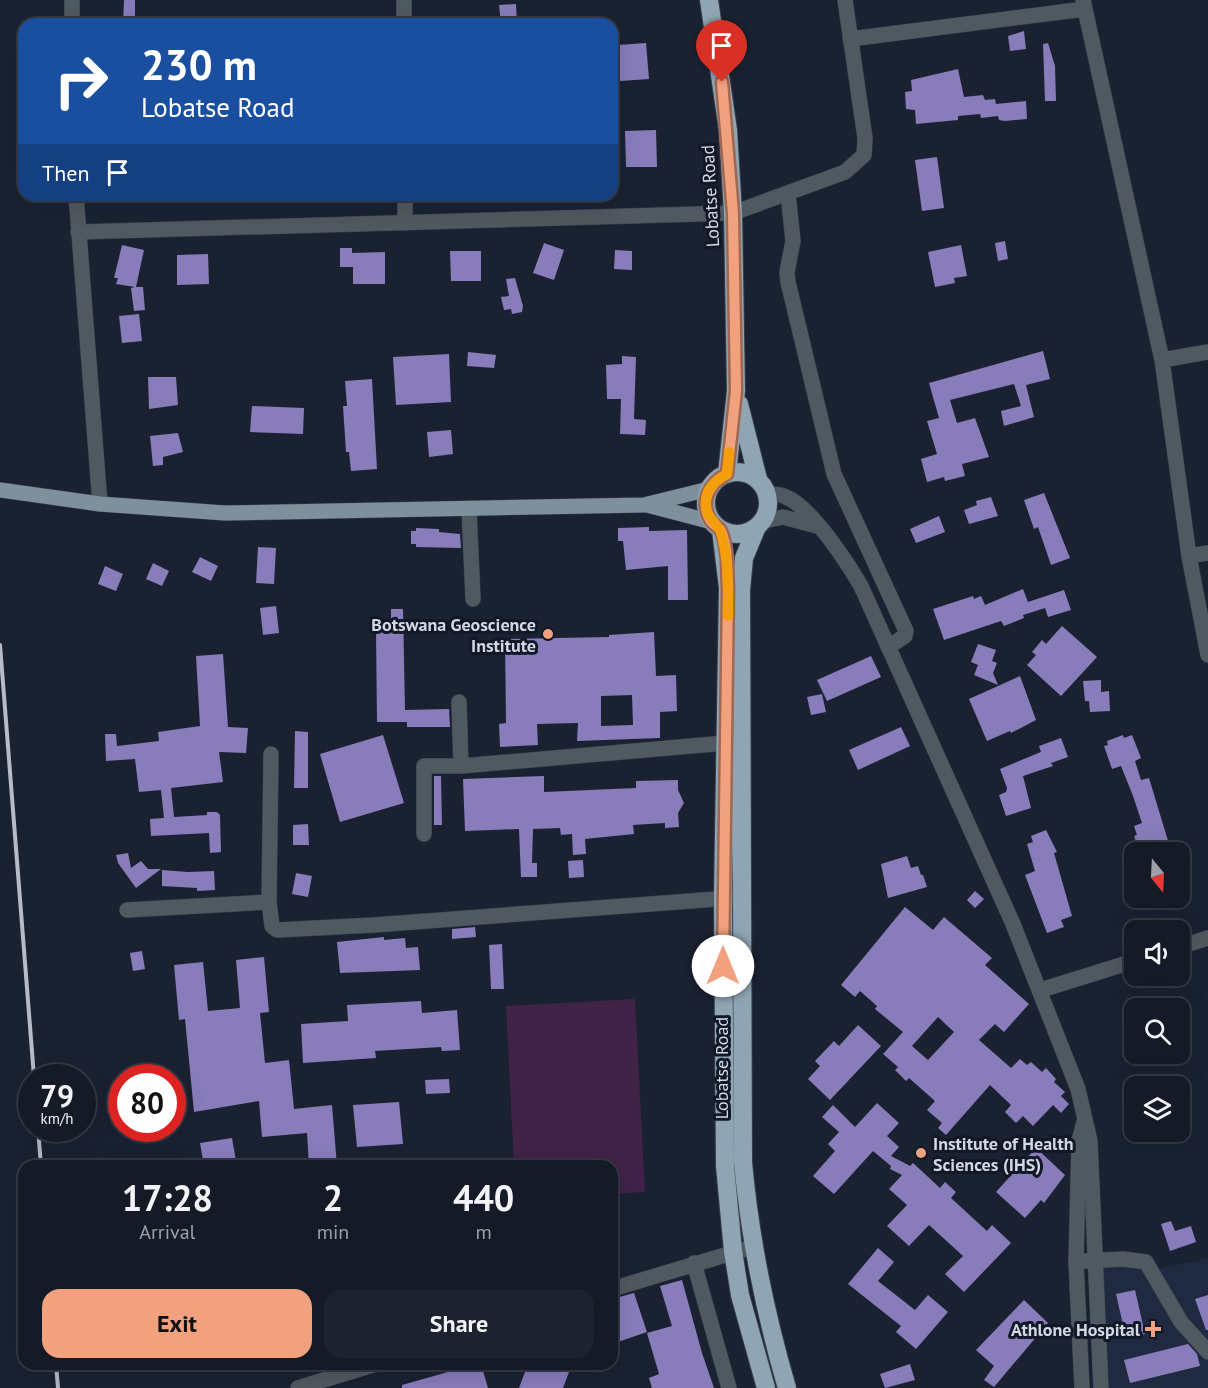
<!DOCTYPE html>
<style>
body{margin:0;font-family:"PT Sans",sans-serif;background:#1d232e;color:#f1f3f6;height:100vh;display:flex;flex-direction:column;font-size:22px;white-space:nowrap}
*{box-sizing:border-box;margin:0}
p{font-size:20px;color:#9da1a7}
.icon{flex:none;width:33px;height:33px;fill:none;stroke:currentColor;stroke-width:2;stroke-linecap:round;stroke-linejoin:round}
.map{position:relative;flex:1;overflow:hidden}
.details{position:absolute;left:18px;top:1160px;width:600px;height:210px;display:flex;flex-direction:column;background:#141a26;border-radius:18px;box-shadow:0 6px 24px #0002,0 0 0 2px #333843}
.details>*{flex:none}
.guide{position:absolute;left:18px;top:18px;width:600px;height:183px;border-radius:18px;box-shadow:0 6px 24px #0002,0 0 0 2px #333843;background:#1a4fa0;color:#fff;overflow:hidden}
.needle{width:39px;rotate:162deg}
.controls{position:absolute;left:1124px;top:842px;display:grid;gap:12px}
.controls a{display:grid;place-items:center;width:66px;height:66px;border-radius:12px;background:#141a26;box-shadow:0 6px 24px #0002,0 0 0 2px #333843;font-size:30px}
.speed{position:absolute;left:18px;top:1064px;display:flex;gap:12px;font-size:30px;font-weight:700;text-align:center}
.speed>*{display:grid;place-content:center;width:78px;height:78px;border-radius:50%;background:#141a26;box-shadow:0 6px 24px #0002,0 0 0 2px #333843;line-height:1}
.speed small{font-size:15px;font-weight:400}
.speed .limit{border:9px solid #d22;background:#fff;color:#111}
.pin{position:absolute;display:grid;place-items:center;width:51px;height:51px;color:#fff;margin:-62px -26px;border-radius:50% 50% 50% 0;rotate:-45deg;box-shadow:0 0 6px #0007}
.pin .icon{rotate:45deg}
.me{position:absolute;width:66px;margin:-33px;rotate:0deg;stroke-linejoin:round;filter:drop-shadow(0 0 4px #0008)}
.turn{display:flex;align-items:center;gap:21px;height:126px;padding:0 24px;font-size:27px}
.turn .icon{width:78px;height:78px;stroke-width:2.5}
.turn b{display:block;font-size:42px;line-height:51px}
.then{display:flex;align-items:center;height:57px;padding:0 24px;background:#0003;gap:12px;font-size:22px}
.eta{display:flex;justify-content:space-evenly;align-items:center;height:102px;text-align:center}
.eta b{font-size:36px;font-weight:600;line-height:42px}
.primary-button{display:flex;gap:12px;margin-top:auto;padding:12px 24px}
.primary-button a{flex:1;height:69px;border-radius:18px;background:#f2a17e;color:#111;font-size:24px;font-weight:600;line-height:69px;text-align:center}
.primary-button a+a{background:#1d232e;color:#f1f3f6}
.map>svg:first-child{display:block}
.built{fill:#1f293f}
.green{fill:#402347}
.building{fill:#887cbb;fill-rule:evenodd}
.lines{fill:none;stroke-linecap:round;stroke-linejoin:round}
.minor-casing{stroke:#373f4e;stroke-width:16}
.major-casing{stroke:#373f4e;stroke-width:16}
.highway-casing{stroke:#373f4e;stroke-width:20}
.minor{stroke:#50595f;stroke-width:15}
.major{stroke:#7d909b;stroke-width:15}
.highway{stroke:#8fa5b4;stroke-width:18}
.rail{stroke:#b5bbc7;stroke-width:4}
.route-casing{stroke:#9d6952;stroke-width:15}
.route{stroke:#f2a17e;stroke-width:10}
.slow{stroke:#f59e0b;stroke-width:10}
.poi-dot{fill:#f2a17e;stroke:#111827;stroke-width:2}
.labels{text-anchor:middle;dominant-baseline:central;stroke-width:6;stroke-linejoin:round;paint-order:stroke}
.street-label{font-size:18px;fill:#d2d8e3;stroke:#111827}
.poi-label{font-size:18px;font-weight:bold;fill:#d2d8e3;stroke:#111827;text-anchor:end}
</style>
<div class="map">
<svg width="1208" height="1388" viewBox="0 0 1208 1388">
<rect width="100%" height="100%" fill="#1a2232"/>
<!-- built -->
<path class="built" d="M1208 1258V1388H1101L1093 1261 1153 1270Z"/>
<!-- green -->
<path class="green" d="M635 999 645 1192 612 1194V1166L514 1165 506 1006Z"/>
<!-- building -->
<path class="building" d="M124 0H135V24H123Z
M516 4 517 24H501L499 5Z
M1024 31 1026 49 1010 51 1008 36Z
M646 43 649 79 620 81 618 45Z
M1048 43 1055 66 1056 101H1045L1043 44Z
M958 69 964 97 983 95 985 100 995 99 996 104 1026 101 1027 119 1005 121 999 120 998 116 981 118 980 114 958 116V120L916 124 915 110 906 109 905 92 912 91 911 80Z
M656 130 657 167H626L625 131Z
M937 157 944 208 922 211 915 160Z
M1005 241 1008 259 998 261 995 243Z
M544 243 564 250 554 280 533 273Z
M122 245 144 250 136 287H143L145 310 134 311 131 288 135 287 116 284 118 278H114Z
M961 245 967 276 954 278 955 283 935 287 928 252Z
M340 248H352V253L385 252V284H353V267H340Z
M615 250 632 251V270L614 269Z
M450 251H481V281H451Z
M208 254 209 284 177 285V255Z
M515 278 523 306 522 312 512 314 511 309 504 310 501 297 509 296 506 279Z
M139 314 142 341 122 343 119 316Z
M1043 351 1050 379 1026 385 1034 417 1004 426 1001 411 1021 406 1014 384 950 400 957 423 975 418 989 457 962 464 965 476 945 481 944 477 927 482 921 459 937 454 927 421 939 418 929 383Z
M468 352 496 355 494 368 467 366Z
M449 354 451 402 396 405 393 357Z
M622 356 636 357 634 419 646 420 645 435 620 434 621 399H607L606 365 622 364Z
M148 377H176L178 405 149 409Z
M372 379 377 469 351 471 349 452H346L343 406H347L345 381Z
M252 406 304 408 303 434 250 432Z
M451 430 453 454 429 457 427 432Z
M178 433 183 452 163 457V465L153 466 150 436Z
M1044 493 1070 558 1051 565 1038 527 1034 529 1024 500Z
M991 497 998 516 969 524 964 510 977 505 976 501Z
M939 516 945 532 916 543 910 529Z
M649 527V531L687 530 688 600H668V566L626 570 623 541H618V528Z
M416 528 439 529V532L460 534 461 548 416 547V544H411V531H416Z
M258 547 276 548 274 584 256 583Z
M200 557 218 566 211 581 192 572Z
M153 563 169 571 162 586 146 579Z
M105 566 123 574 116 591 98 584Z
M1023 589 1028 602 1064 590 1071 610 1048 617 1045 608 1023 615 1024 618 1004 626 1001 621 944 640 933 609 973 596 974 599 981 596 985 605Z
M276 606 279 633 263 635 260 608Z
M391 609H403L405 710 449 709 450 727H407V722H377L376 631H391Z
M1062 626 1097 657 1061 696 1027 665 1036 655 1032 652 1042 640 1046 644Z
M654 632 656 676 676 675 677 711 660 712V738L577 741 578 723 537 724 538 745 500 747 499 724 506 723 505 639 609 637V635ZM632 695 633 725 601 726V696Z
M978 644 996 650 992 661 997 663 993 673 998 685 974 675 978 665 971 662Z
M223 654 228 727 248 728 246 753 219 752 223 782 171 788 174 817 207 815V812H217L220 815 221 852 210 853 209 833 151 836 150 819 164 818 161 790 139 792 135 759 106 761 105 734H116L117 746 159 741 158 732 200 726 196 656Z
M871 656 881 677 827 701 817 680Z
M1020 676 1036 720 1011 733 1010 731 987 741 969 699Z
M1101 680V692L1109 691 1110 711 1090 712 1089 701H1085L1083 681Z
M822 694 826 712 811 715 807 697Z
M901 727 910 746 858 770 849 750Z
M295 731 308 732V788H294Z
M383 735 404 803 340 822 320 754Z
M1123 735 1124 738 1132 735 1141 758 1135 761 1141 780 1149 778 1169 844 1146 852H1140L1134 836 1137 835 1134 826 1142 823 1133 796 1121 766 1112 769 1104 746 1108 745 1107 741Z
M1061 738 1068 757 1051 763 1053 766 1023 776 1031 808 1006 816 999 795 1006 792 1007 788 1000 769 1041 752 1039 746Z
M434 776H441L442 825H434Z
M544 776V792L636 788V781L678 780V790L684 803 678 813 679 827 665 828V823L633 825 634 834 585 839 586 854 573 855 572 834 561 835 560 828 533 829 532 863H537V877H521L519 829 465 831 463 779Z
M308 824 309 845H293V825Z
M1046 830 1057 852 1054 853 1072 916 1061 920 1064 927 1047 933 1025 875 1035 871 1027 844 1033 842 1031 836Z
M128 853 131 868 141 861 148 869H161L136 888 118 863 116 855Z
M907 856 911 868 918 866 921 875H923L927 887 888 898 881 864Z
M583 860 584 877 569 878 568 861Z
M162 870 188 872 214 871 215 890 197 891V888L162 886Z
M296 873 312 876 308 897 292 894Z
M975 891 984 899 975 908 967 900Z
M905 907 933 930 944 917 992 958 985 965 1029 1004 1004 1032 995 1024 979 1040 1011 1068 1020 1059 1027 1065 1031 1062 1042 1072 1046 1068 1056 1079 1054 1082 1065 1092 1061 1096 1069 1104 1061 1113 1053 1105 1033 1126 1023 1116 1016 1123 1005 1112 1011 1105 990 1085 946 1135 938 1128 942 1123 927 1110 935 1101 909 1078 906 1081 895 1070 898 1067 883 1054 903 1032 875 1009 877 1006 860 991 855 997 841 985ZM938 1017 954 1032 928 1060 912 1046Z
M475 927 476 937 452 939V929Z
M384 937V940L405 938 406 948 418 947 420 970 340 973 337 942Z
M502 944 504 989H491L489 945Z
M142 951 145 969 133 971 130 953Z
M264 957 269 1012 260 1013 265 1063 289 1060 294 1109 332 1105 337 1166H309L307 1133 262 1137 259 1101 194 1112 185 1019 179 1020 174 965 203 962 208 1011 240 1008 236 960Z
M421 1001 422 1013 457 1010 460 1050 442 1051 441 1047 375 1051 376 1058 303 1063 301 1024 348 1021 347 1005Z
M858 1025 881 1046 830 1100 808 1079 820 1066 815 1061 834 1041 839 1046Z
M449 1079 450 1093 426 1094 425 1080Z
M399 1102 403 1144 357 1147 353 1105Z
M877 1103 899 1123 887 1136 899 1147 891 1156 910 1166 913 1163 940 1188 945 1182 956 1192 951 1198 987 1231 992 1225 1011 1243 964 1292 945 1274 963 1256 929 1225 909 1246 887 1226 907 1205 889 1189 902 1175 890 1169 891 1166 873 1151 834 1194 813 1176 835 1151 828 1144 839 1132 822 1117 833 1105 855 1127Z
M232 1138 236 1161 204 1166 200 1143Z
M1036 1148 1065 1175 1044 1203 1041 1200 1025 1218 996 1192Z
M1171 1221 1175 1231 1191 1226 1196 1242 1170 1251 1161 1224Z
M878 1248 894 1262 878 1281 915 1310 928 1295 948 1312 916 1349 896 1332 901 1326 848 1284Z
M682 1280 702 1353 714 1388H652L649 1378 659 1374 647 1333 672 1326 660 1286Z
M1135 1290 1145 1334 1126 1338 1116 1294Z
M634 1293 647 1332 612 1344V1299Z
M1208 1295V1330H1206L1195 1299Z
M1024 1300 1048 1323 994 1387 984 1380 994 1366 976 1350Z
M1188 1344 1197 1354 1200 1366 1130 1383 1124 1360Z
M476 1364H481L488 1388H402V1385Z
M528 1364H572L563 1388H519Z
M910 1364 915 1380 885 1388 880 1374Z"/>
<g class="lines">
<!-- minor casing -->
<g class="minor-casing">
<path id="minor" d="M72 0V24
M404 0V24
M1083 0 1162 360 1189 556 1208 655
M850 39 1085 9
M788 193 793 241 787 272 788 282 834 474 906 631 905 636 888 647
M76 195 100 504
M405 195V223
M78 232 733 213 845 172 864 155 865 138 845 0
M1162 360 1208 352
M768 494C773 494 781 494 786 497 811 507 847 562 861 586L1013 924 1078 1089 1090 1141 1101 1388
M469 509 473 599
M764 521 783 517 817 526
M1189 556 1208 553
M459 702 461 766 737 742
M271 754 269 902 272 926 277 930 374 925 743 897
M424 834V766H461
M127 910 269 902
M1179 947 1208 938
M1041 990 1134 961
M1083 1261 1123 1259 1146 1262 1181 1322 1208 1352
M694 1263 729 1388
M612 1289 752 1247
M298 1388 376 1364
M1082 1388 1076 1262 1079 1141 1084 1122"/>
</g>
<!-- major casing -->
<g class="major-casing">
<path id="major" d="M0 490 100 504 225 513 644 505 709 489
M647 505 712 522"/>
</g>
<!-- highway casing -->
<g class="highway-casing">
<path id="highway" d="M709 0 728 130 733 213 736 391 727 474
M739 404 758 479
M706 503a31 31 0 1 1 62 0a31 31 0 1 1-62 0Z
M756 529 744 558 741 590 743 1162C750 1240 765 1313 787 1388
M721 530 728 588 723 897 725 1166 733 1251 740 1295 766 1388"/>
</g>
<!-- minor -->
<use href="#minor" class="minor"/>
<!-- major -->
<use href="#major" class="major"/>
<!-- highway -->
<use href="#highway" class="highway"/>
<!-- rail -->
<path class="rail" d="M0 645 34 1077
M38 1128 41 1166
M56 1364 58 1388"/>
</g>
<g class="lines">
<!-- route casing -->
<g class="route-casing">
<path id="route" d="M722 82 733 213 736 391 727 474C709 483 699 502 711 521 714 525 719 527 721 531 728 547 727 571 728 588L723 966"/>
</g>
<!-- route -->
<use href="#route" class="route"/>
<!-- slow -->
<path class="slow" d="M728 616C728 589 729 560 721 533 717 521 705 519 706 501 706 488 716 480 727 474L729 452"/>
</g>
<!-- markers -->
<g class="poi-dot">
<circle cx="548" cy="634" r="6"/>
<circle cx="921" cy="1153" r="6"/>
<path d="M1150 1320h6v6h6v6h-6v6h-6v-6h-6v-6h6z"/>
</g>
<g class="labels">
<!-- street labels -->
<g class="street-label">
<text transform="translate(710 196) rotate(-93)">Lobatse Road</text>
<text transform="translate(721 1068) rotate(-90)">Lobatse Road</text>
</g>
<!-- poi labels -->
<g class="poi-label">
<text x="536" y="624">Botswana Geoscience<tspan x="536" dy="21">Institute</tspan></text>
<text x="933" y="1143" text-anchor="start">Institute of Health<tspan x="933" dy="21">Sciences (IHS)</tspan></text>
<text x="1140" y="1329">Athlone Hospital</text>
</g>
</g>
</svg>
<div class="controls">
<a><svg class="needle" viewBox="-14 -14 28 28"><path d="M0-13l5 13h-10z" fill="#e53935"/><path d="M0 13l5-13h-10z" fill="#9da1a7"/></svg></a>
<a><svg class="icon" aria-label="sound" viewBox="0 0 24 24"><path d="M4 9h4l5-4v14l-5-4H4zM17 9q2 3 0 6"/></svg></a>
<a><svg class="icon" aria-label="search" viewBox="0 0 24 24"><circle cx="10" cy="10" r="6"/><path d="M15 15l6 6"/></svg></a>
<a><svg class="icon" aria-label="layers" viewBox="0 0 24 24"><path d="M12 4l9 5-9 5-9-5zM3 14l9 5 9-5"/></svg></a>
</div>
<div class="speed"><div>79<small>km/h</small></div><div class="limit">80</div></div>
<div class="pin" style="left:722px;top:82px;background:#d93025"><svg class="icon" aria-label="arrive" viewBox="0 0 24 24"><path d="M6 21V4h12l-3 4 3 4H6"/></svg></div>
<svg class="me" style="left:723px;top:966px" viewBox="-20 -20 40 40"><circle r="19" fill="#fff"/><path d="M0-13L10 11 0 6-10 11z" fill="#f2a17e"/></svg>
<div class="guide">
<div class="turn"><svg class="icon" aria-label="right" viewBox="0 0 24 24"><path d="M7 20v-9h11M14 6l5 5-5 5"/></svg><div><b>230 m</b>Lobatse Road</div></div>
<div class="then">Then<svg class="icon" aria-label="arrive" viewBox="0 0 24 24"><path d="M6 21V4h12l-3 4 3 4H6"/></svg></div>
</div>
<section class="details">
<div class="eta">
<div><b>17:28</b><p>Arrival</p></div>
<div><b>2</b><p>min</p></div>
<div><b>440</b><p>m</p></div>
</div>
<div class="primary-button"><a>Exit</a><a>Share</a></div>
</section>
</div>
